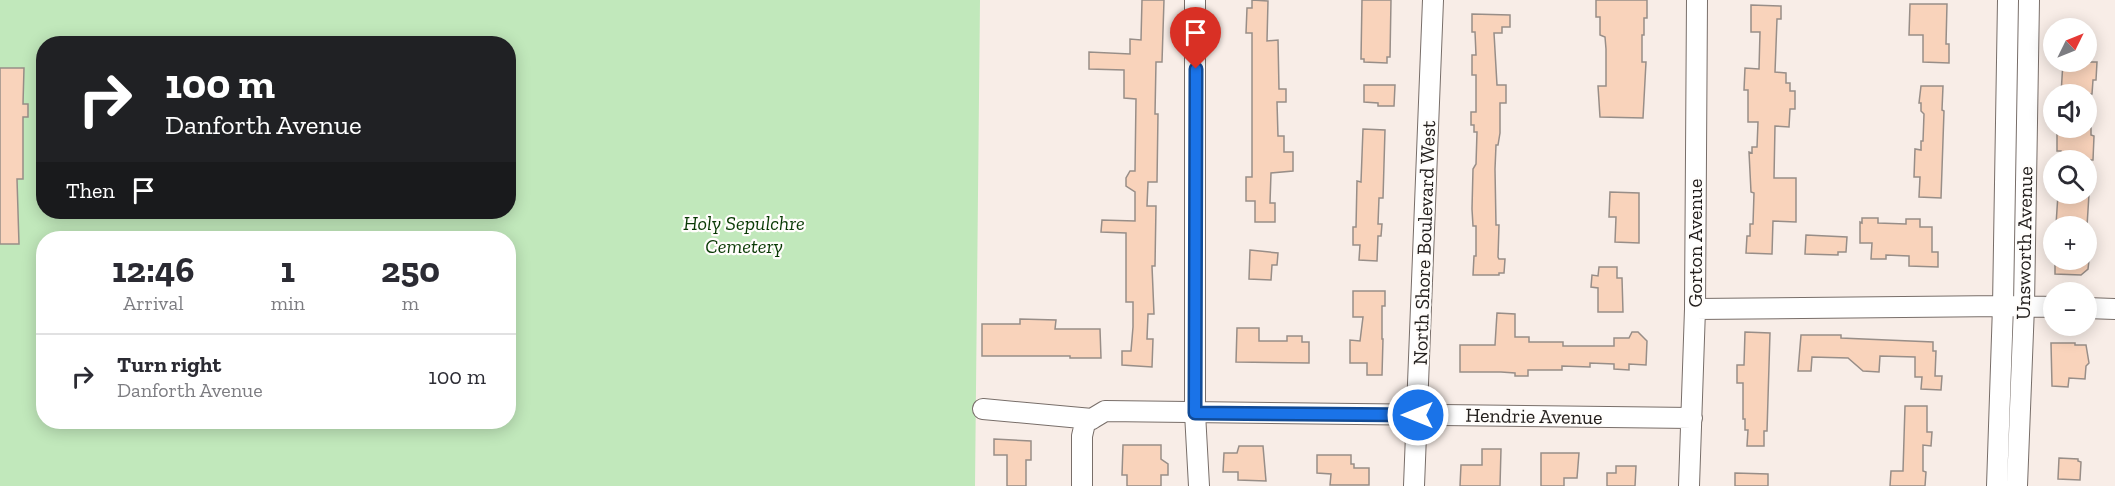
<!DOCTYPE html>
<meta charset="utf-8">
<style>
body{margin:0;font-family:"Zilla Slab",serif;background:#f2f2f3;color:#2b2b33;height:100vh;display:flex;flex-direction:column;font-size:22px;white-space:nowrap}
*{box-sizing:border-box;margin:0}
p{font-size:20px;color:#7c7c81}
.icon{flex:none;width:33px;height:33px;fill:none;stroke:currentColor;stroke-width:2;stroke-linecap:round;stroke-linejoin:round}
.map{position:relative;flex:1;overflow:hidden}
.details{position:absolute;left:36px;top:231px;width:480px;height:198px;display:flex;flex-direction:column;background:#fff;border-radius:24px;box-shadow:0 3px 15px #0003}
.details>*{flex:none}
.banner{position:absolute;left:36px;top:36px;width:480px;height:183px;border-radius:24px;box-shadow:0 3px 15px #0003;background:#202124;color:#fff;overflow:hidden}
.needle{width:39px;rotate:47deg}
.fabs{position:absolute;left:2043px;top:18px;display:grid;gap:12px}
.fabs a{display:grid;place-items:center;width:54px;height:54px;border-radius:50%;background:#fff;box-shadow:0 3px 15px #0003;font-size:30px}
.pin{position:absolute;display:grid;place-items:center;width:51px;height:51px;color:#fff;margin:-62px -26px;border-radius:50% 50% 50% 0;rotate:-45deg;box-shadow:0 0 6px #0007}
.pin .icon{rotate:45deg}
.me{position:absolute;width:66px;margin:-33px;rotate:270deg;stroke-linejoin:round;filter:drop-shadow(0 0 4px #0008)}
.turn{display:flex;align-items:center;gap:21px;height:126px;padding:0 30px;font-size:27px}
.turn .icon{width:78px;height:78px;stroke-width:2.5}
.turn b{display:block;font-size:42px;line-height:51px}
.then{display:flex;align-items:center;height:57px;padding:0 30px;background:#0003;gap:12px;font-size:22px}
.eta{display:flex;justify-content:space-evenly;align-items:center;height:102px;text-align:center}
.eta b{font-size:36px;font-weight:700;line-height:42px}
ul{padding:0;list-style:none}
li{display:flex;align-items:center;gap:18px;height:84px;padding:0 30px;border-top:2px solid #e1e1e2}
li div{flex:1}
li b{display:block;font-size:22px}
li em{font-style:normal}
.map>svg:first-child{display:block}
.green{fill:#c1e8bb;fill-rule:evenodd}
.building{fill:#f9d3bb;stroke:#988e88;stroke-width:1.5}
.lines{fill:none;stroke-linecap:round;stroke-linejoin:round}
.minor-casing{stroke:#786e69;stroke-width:22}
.minor{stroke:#fff;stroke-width:20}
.route-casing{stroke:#114b97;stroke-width:15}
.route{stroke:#1a73e8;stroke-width:10}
.labels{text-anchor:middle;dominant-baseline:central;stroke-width:4.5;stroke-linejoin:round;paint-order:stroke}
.park-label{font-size:20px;font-style:italic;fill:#083903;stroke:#fffdfb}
.street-label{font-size:20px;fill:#24201e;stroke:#fffdfb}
</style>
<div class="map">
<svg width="2115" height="486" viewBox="0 0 2115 486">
<rect width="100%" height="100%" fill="#f8ede7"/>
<!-- green -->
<path class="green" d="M0 0H980L975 486H0ZM44 44H508V212H44ZM44 238H508V422H44Z"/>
<!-- building -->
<path class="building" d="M1142 0H1164L1162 62H1156L1155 114H1158L1157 182H1148L1147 206H1156L1155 266H1152L1154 314H1148L1147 339H1153L1152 367 1122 365V351H1131L1133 327V302H1126V233L1101 232 1102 220 1135 221V192L1126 186V178L1130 171H1135L1136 99 1124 98V70L1089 69V52L1130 54V39L1141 40Z
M1252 0 1268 1 1267 41 1278 40 1279 89H1286V102H1277L1278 136H1284V152H1293V171L1271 173 1270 203H1275V222H1255V201H1246V177H1252V33H1246L1247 8H1252Z
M1362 0H1391L1390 57H1387V63L1364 62V59H1361Z
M1596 0H1647V18H1644V35H1642V62H1646L1643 118 1600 117 1598 86H1606V49L1605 37 1600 35V17H1596Z
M1910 4H1947L1946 44H1949V63L1923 62V35H1909Z
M1751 5 1781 6V19H1777L1775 72 1786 73V83H1790V91H1795V109H1790L1789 127 1775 126 1774 178H1796V222L1773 221 1772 254 1746 253 1747 236H1750V224H1753L1754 193 1751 192 1749 152 1752 153V147H1757L1758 122H1748V90H1744L1745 68 1759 69 1760 32H1751Z
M1472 14 1510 15V27H1502V33H1494L1497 85H1506V103H1500V133L1498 145H1496L1495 169 1496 225H1499L1498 257 1499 259H1505L1504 273H1499V275H1473L1474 256H1476V226H1473L1472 209 1473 169 1476 164 1477 132H1474V125H1471V112H1476V75H1472V55H1476L1475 32H1472Z
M2063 62H2097L2096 80H2093L2092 94H2061Z
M0 68H24L23 104H28V117H23V179H17L19 244H0Z
M1364 85H1395L1394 106H1378V103L1364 102Z
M1921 86H1943L1942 110 1944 111 1941 198 1919 197 1920 177H1914L1915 149 1921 150V141H1923L1924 114 1921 111V103H1919Z
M2057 128H2091V135L2094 136 2093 160H2061V151H2057Z
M1363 129 1385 130 1383 198H1379L1378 224H1382L1381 236H1378L1377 261 1359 260 1360 245H1353V227H1356L1357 181 1361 182Z
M1610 192 1639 193V243L1615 242 1616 217H1609Z
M2058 194H2089L2087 226 2056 225Z
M1862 218H1878V223L1906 224V219H1920V227H1932V252H1938V267L1909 266V256L1886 255V259H1871L1872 243H1860V222L1862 223Z
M1806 235 1847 237 1846 252H1838V255L1805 254Z
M1250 250 1278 253 1277 265H1272L1271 280 1249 279Z
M2055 260H2089L2088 269 2081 275 2055 274Z
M1599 267H1617V278H1622L1623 312H1598V288L1591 287 1592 275 1598 276Z
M1353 291H1385V306H1382V339H1383L1382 375H1367V363H1350V340L1360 341 1363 317H1353Z
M1497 313 1515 314V337H1529V342H1563V346H1614V338H1629L1632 332H1638L1647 341 1646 365 1629 364V370L1614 369V364L1590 363V367L1562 366V370H1528V376H1515V373L1501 372H1460V345H1495Z
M1020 319 1056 320 1055 329H1100L1101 358H1070V356H982V324H1020Z
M1237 328H1259V341H1287V336H1302V342H1309V363L1236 362Z
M1745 332 1770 333 1767 431H1764V446H1747L1748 430H1745V419H1743V383H1737V365H1744Z
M1801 335H1841V338L1933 342V351H1936L1935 376H1942L1941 390 1921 389 1922 377H1915V357L1880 356 1879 372 1863 371 1848 358 1812 357 1811 371H1798Z
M2051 343H2075V345H2086L2089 363 2086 366 2085 379 2069 378 2068 387 2052 386Z
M1905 406H1927V432H1932L1931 446 1923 445V471L1926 472 1925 486H1890L1891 471H1903Z
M994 439 1031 441V460H1026V486H1007V455H994Z
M1123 445H1161V459L1168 464V475H1161V486H1127V475H1122Z
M1239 446H1263L1266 481 1238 480V472H1223L1224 453H1237Z
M1482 449H1501L1500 486H1460L1461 465H1482Z
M1541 453H1579L1577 478H1564V486H1541Z
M1317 455H1351V464H1354V468H1369V485H1330L1331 474 1317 473Z
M2059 458 2078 459V461L2081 462 2080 480 2058 479Z
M1616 466H1636L1635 486H1607V473H1616Z
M1735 473 1768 474V486H1735Z"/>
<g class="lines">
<!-- minor casing -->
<g class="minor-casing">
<path id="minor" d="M1195 0V413L1199 486
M2086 308 2115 309
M1695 309 2003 306 2054 307
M983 409 1092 419
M1082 486V436L1085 423 1105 411 1692 418
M1414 486 1433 0
M1689 486 1695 309 1697 0
M1997 486 2003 306 2008 0
M2017 486 2024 306 2029 0"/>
</g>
<!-- minor -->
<use href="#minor" class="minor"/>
</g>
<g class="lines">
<!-- route casing -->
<g class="route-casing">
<path id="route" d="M1196 69 1195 413 1418 415"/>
</g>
<!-- route -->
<use href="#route" class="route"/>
</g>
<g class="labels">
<!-- park labels -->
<g class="park-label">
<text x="744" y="223">Holy Sepulchre<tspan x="744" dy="23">Cemetery</tspan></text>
</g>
<!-- street labels -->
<g class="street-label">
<text transform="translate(1424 243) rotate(-88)">North Shore Boulevard West</text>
<text transform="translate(1695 243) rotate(-90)">Gorton Avenue</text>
<text transform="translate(2024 243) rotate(-89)">Unsworth Avenue</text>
<text transform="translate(1534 416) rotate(1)">Hendrie Avenue</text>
</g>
</g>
</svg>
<div class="fabs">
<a><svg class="needle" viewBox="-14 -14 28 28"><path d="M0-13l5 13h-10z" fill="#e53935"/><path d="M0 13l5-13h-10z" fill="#7c7c81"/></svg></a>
<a><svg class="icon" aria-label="sound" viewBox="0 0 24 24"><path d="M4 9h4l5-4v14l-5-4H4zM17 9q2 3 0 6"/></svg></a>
<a><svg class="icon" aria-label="search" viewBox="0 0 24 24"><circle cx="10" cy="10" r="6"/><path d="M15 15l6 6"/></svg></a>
<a>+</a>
<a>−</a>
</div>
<div class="pin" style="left:1196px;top:69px;background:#d93025"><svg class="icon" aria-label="arrive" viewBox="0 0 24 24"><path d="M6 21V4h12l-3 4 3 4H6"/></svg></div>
<svg class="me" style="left:1418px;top:415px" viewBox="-20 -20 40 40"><circle r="17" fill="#1a73e8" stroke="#fff" stroke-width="3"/><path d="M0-11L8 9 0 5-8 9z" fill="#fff"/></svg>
<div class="banner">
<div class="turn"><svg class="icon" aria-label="right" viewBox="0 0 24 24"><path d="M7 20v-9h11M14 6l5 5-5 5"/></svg><div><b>100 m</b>Danforth Avenue</div></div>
<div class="then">Then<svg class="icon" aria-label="arrive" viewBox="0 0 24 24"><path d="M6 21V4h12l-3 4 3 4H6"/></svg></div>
</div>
<section class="details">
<div class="eta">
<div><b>12:46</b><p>Arrival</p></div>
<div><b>1</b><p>min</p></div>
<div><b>250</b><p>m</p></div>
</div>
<ul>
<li><svg class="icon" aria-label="right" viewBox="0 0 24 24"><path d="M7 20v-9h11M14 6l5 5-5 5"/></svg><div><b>Turn right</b><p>Danforth Avenue</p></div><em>100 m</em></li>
</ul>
</section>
</div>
